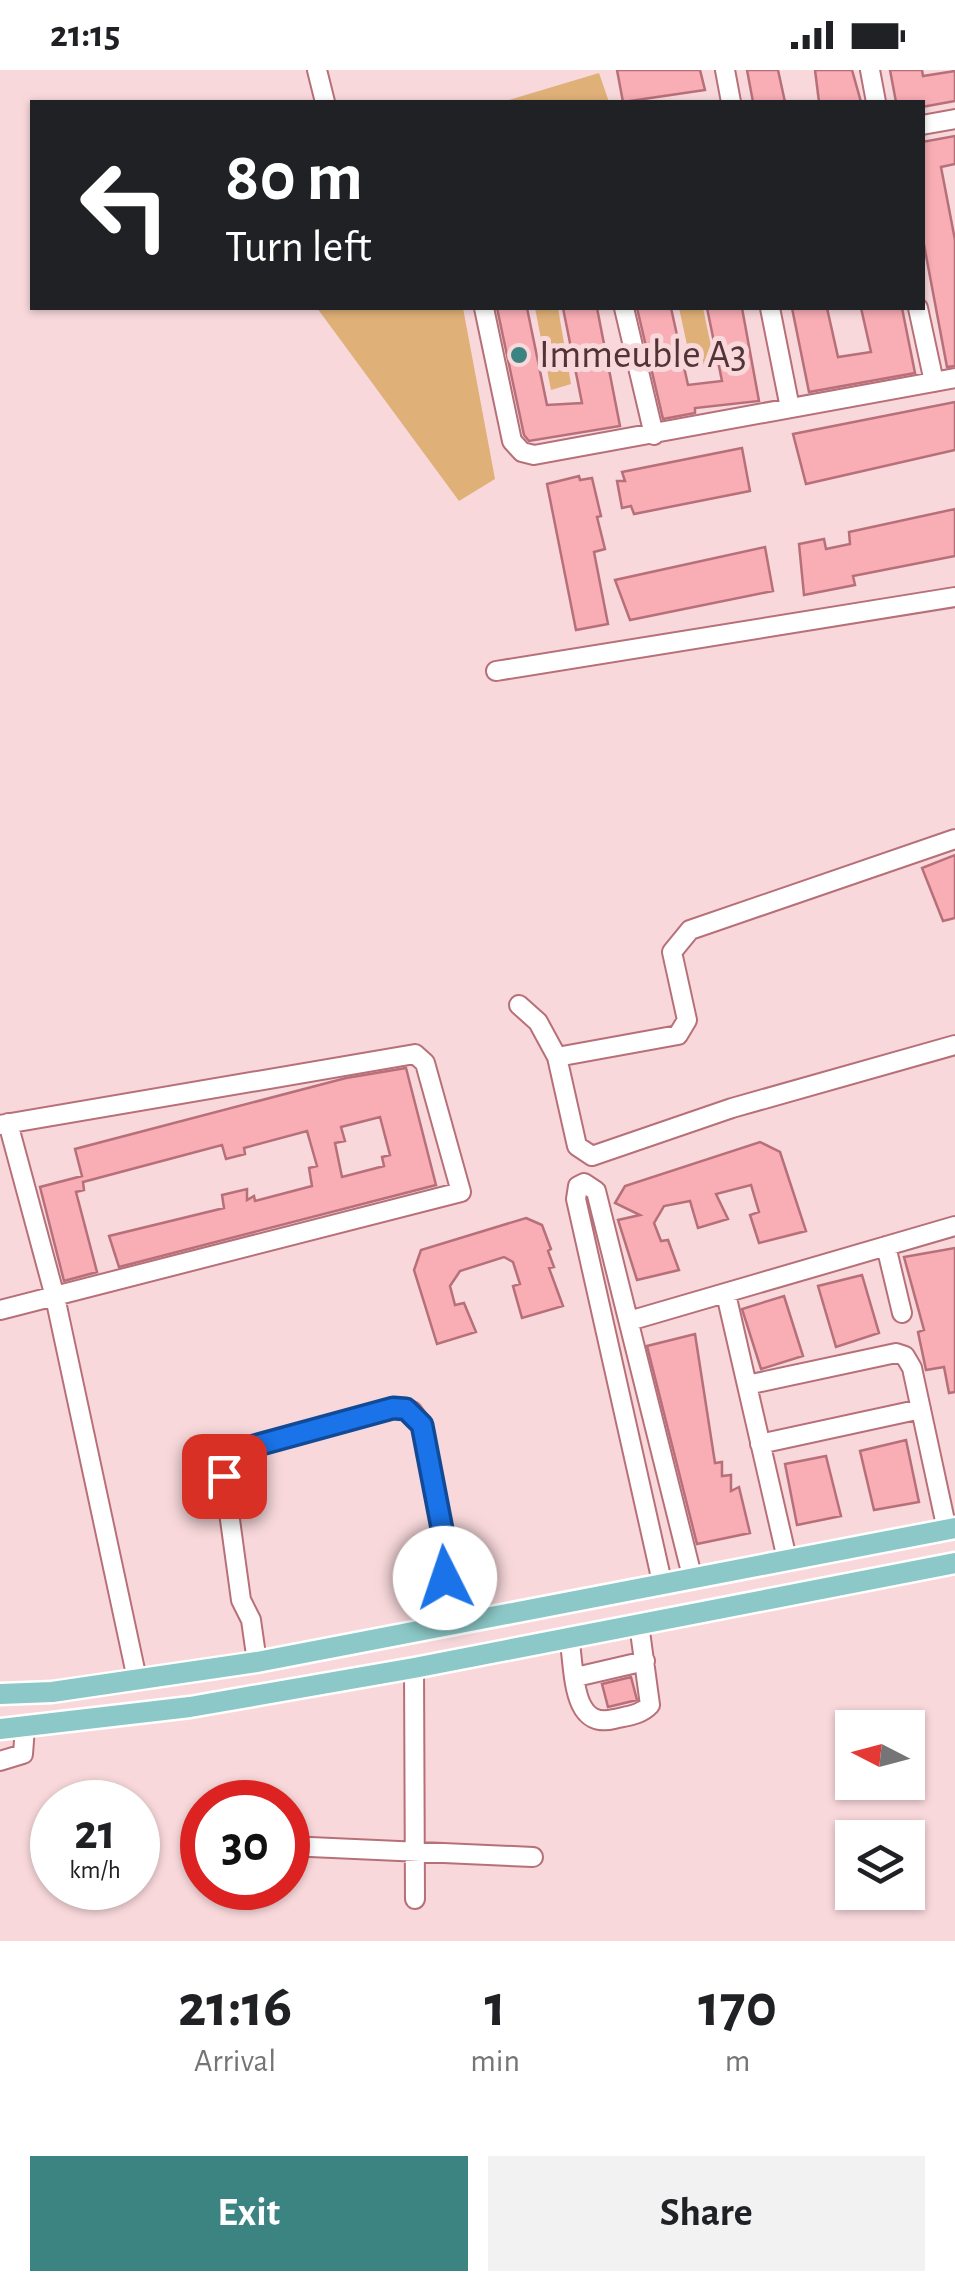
<!DOCTYPE html>
<style>
body{margin:0;font-family:"Alegreya Sans",sans-serif;background:#f2f2f2;color:#202124;height:100vh;display:flex;flex-direction:column;font-size:38px;white-space:nowrap}
*{box-sizing:border-box;margin:0}
p{font-size:32px;color:#757577}
.icon{flex:none;width:55px;height:55px;fill:none;stroke:currentColor;stroke-width:2;stroke-linecap:round;stroke-linejoin:round}
.map{position:relative;height:1871px;overflow:hidden}
.sheet{display:flex;flex-direction:column;background:#fff;flex:1}
.sheet>*{flex:none}
.top-card{position:absolute;left:30px;top:30px;width:895px;height:210px;border-radius:0px;box-shadow:0 2px 8px #0004;background:#202124;color:#fff;overflow:hidden}
.needle{width:65px;rotate:276deg}
.buttons{position:absolute;left:835px;top:1640px;display:grid;gap:20px}
.buttons a{display:grid;place-items:center;width:90px;height:90px;border-radius:0px;background:#fff;box-shadow:0 2px 8px #0004;font-size:50px}
.speed{position:absolute;left:30px;top:1710px;display:flex;gap:20px;font-size:50px;font-weight:700;text-align:center}
.speed>*{display:grid;place-content:center;width:130px;height:130px;border-radius:50%;background:#fff;box-shadow:0 2px 8px #0004;line-height:1}
.speed small{font-size:25px;font-weight:400}
.speed .limit{border:15px solid #d22;background:#fff;color:#111}
.pin{position:absolute;display:grid;place-items:center;width:85px;height:85px;color:#fff;margin:-42px;border-radius:20px;box-shadow:0 5px 15px #0006}
.me{position:absolute;width:110px;margin:-55px;rotate:356deg;stroke-linejoin:round;filter:drop-shadow(0 0 8px #0008)}
.turn{display:flex;align-items:center;gap:35px;height:210px;padding:0 30px;font-size:45px}
.turn .icon{width:130px;height:130px;stroke-width:2.5}
.turn b{display:block;font-size:70px;line-height:85px}
.eta{display:flex;justify-content:space-evenly;align-items:center;height:170px;text-align:center}
.eta b{font-size:60px;font-weight:700;line-height:70px}
.button{display:flex;gap:20px;margin-top:auto;padding:20px 30px}
.button a{flex:1;height:115px;border-radius:0px;background:#3c8482;color:#fff;font-size:40px;font-weight:700;line-height:115px;text-align:center}
.button a+a{background:#f2f2f2;color:#202124}
.status{display:flex;justify-content:space-between;align-items:center;height:70px;padding:0 50px;background:#fff;direction:ltr}
.status svg{height:28px;fill:currentColor}
.map>svg:first-child{display:block}
.green{fill:#dfb178}
.building{fill:#f9adb5;stroke:#b77079;stroke-width:2.5;fill-rule:evenodd}
.lines{fill:none;stroke-linecap:round;stroke-linejoin:round}
.minor-casing{stroke:#b77078;stroke-width:22}
.major-casing{stroke:#fff;stroke-width:25}
.minor{stroke:#fff;stroke-width:18}
.major{stroke:#8bc8c7;stroke-width:20}
.route-casing{stroke:#114b97;stroke-width:25}
.route{stroke:#1a73e8;stroke-width:18}
.poi-dot{fill:#3c8482;stroke:#f8d8db;stroke-width:4}
.labels{text-anchor:middle;dominant-baseline:central;stroke-width:10;stroke-linejoin:round;paint-order:stroke}
.poi-label{font-size:40px;fill:#523336;stroke:#f8d8db;text-anchor:start}
</style>
<div class="status"><b>21:15</b><svg viewBox="0 0 49 12"><path d="M0 12V9h3v3zM5 12V6h3v6zM10 12V3h3v9zM15 12V0h3v12zM26 1h20v11H26zM47 4h2v5h-2z"/></svg></div>
<div class="map">
<svg width="955" height="1871" viewBox="0 0 955 1871">
<rect width="100%" height="100%" fill="#f8d8db"/>
<!-- green -->
<path class="green" d="M599 3 609 32H502Z
M317 238H463L495 409 459 431Z
M535 238H558L571 314 551 320Z
M679 238H703L715 295 692 298Z"/>
<!-- building -->
<path class="building" d="M617 0H700L705 20 623 32Z
M747 0H778L785 32H753Z
M815 0H852L861 32H819Z
M890 0H922L923 6 955 1V31L922 37V32H896Z
M955 66V94L941 97 955 170V296L947 297 922 164V72Z
M497 238H527L547 335 582 333 563 238H597L620 356 529 371 524 365Z
M637 238H671L688 315 722 311 707 238H742L759 331 695 338V343L663 349Z
M792 238H827L838 287 871 282 861 238H902L915 303 809 322Z
M955 332V380L806 414 793 364Z
M742 378 750 421 634 444 631 436 622 438 617 411H625L622 402Z
M579 406 580 410 592 408 601 446 597 447 605 479 594 482 608 554 576 560 547 414Z
M955 439V486L853 506 855 515 804 525 799 474 824 469 826 479 850 474 849 462Z
M765 477 773 521 630 550 615 510Z
M955 785V848L943 851 922 798Z
M406 998 436 1115 119 1197 109 1166 224 1138 222 1125 247 1119V1130L254 1126 255 1131 312 1116 309 1098 317 1096 307 1061 244 1078 245 1084 226 1089 222 1075 83 1112 84 1120 76 1122 97 1202 64 1211 40 1117 82 1106 75 1079 346 1008ZM380 1047 390 1085 382 1087 384 1096 342 1107 335 1073 345 1071 341 1057Z
M760 1072 780 1082 806 1161 759 1173 750 1145 759 1142 751 1115 716 1124 728 1149 698 1158 690 1131 664 1136 654 1153 661 1171 668 1170 679 1200 637 1210 618 1150 640 1145 615 1133 625 1116Z
M526 1148 542 1155 551 1179 548 1181 554 1197 549 1198 563 1236 522 1248 513 1216 520 1214 513 1192 504 1187 460 1201 450 1216 455 1235 464 1233 476 1262 437 1274 414 1200 421 1180Z
M955 1178V1322L949 1323 944 1297 926 1300 918 1262 924 1260 904 1187Z
M862 1205 879 1263 836 1277 818 1216Z
M784 1226 803 1286 761 1299 742 1239Z
M695 1264 715 1393 722 1392V1406L731 1405V1421L739 1417 750 1463 697 1474 647 1276Z
M906 1370 919 1432 874 1440 860 1381Z
M826 1386 841 1446 797 1455 785 1394Z
M631 1607 637 1630 608 1637 602 1614Z"/>
<g class="lines">
<!-- minor casing -->
<g class="minor-casing">
<path id="minor" d="M317 0 325 32
M725 0 731 32
M870 0 876 32
M922 55 955 49
M484 238 512 371 522 382 534 385 955 308
M624 238 654 365
M770 238 790 338
M918 238 934 312
M496 601 955 527
M519 935 538 952 557 987 678 965 687 950 672 882 690 860 955 769
M557 987 577 1076 592 1086 732 1038 955 975
M8 1053 55 1227 137 1609
M0 1055 415 984 425 993 461 1122 0 1240
M886 1176 902 1243
M726 1224 787 1489
M629 1251 955 1156
M747 1315 896 1283 905 1286 912 1298 947 1460
M760 1374 921 1339
M427 1494 431 1509 442 1521
M662 1512 576 1129 578 1116 584 1113 596 1121 692 1506
M569 1567C575 1598 570 1660 614 1649 627 1646 641 1645 650 1635L639 1554
M257 1592 251 1550 241 1530 224 1406 236 1381 393 1338 412 1341 422 1355 448 1490 442 1521 448 1556
M414 1598 415 1829
M576 1607 645 1591
M0 1691 23 1684 25 1657
M288 1776 533 1787"/>
</g>
<!-- major casing -->
<g class="major-casing">
<path id="major" d="M0 1624 52 1622 257 1592 955 1458
M0 1659 190 1637 414 1598 955 1493"/>
</g>
<!-- minor -->
<use href="#minor" class="minor"/>
<!-- major -->
<use href="#major" class="major"/>
</g>
<g class="lines">
<!-- route casing -->
<g class="route-casing">
<path id="route" d="M224 1406 236 1381 393 1338 406 1339 422 1355 448 1490 445 1508"/>
</g>
<!-- route -->
<use href="#route" class="route"/>
</g>
<!-- markers -->
<circle class="poi-dot" cx="519" cy="285" r="10"/>
<g class="labels">
<!-- poi labels -->
<g class="poi-label">
<text x="539" y="285">Immeuble A3</text>
</g>
</g>
</svg>
<div class="buttons">
<a><svg class="needle" viewBox="-14 -14 28 28"><path d="M0-13l5 13h-10z" fill="#e53935"/><path d="M0 13l5-13h-10z" fill="#757577"/></svg></a>
<a><svg class="icon" aria-label="layers" viewBox="0 0 24 24"><path d="M12 4l9 5-9 5-9-5zM3 14l9 5 9-5"/></svg></a>
</div>
<div class="speed"><div>21<small>km/h</small></div><div class="limit">30</div></div>
<div class="pin" style="left:224px;top:1406px;background:#d93025"><svg class="icon" aria-label="arrive" viewBox="0 0 24 24"><path d="M6 21V4h12l-3 4 3 4H6"/></svg></div>
<svg class="me" style="left:445px;top:1508px" viewBox="-20 -20 40 40"><circle r="19" fill="#fff"/><path d="M0-13L10 11 0 6-10 11z" fill="#1a73e8"/></svg>
<div class="top-card">
<div class="turn"><svg class="icon" aria-label="left" viewBox="0 0 24 24"><path d="M17 20v-9H6M10 6l-5 5 5 5"/></svg><div><b>80 m</b>Turn left</div></div>
</div>
</div>
<section class="sheet">
<div class="eta">
<div><b>21:16</b><p>Arrival</p></div>
<div><b>1</b><p>min</p></div>
<div><b>170</b><p>m</p></div>
</div>
<div class="button"><a>Exit</a><a>Share</a></div>
</section>
